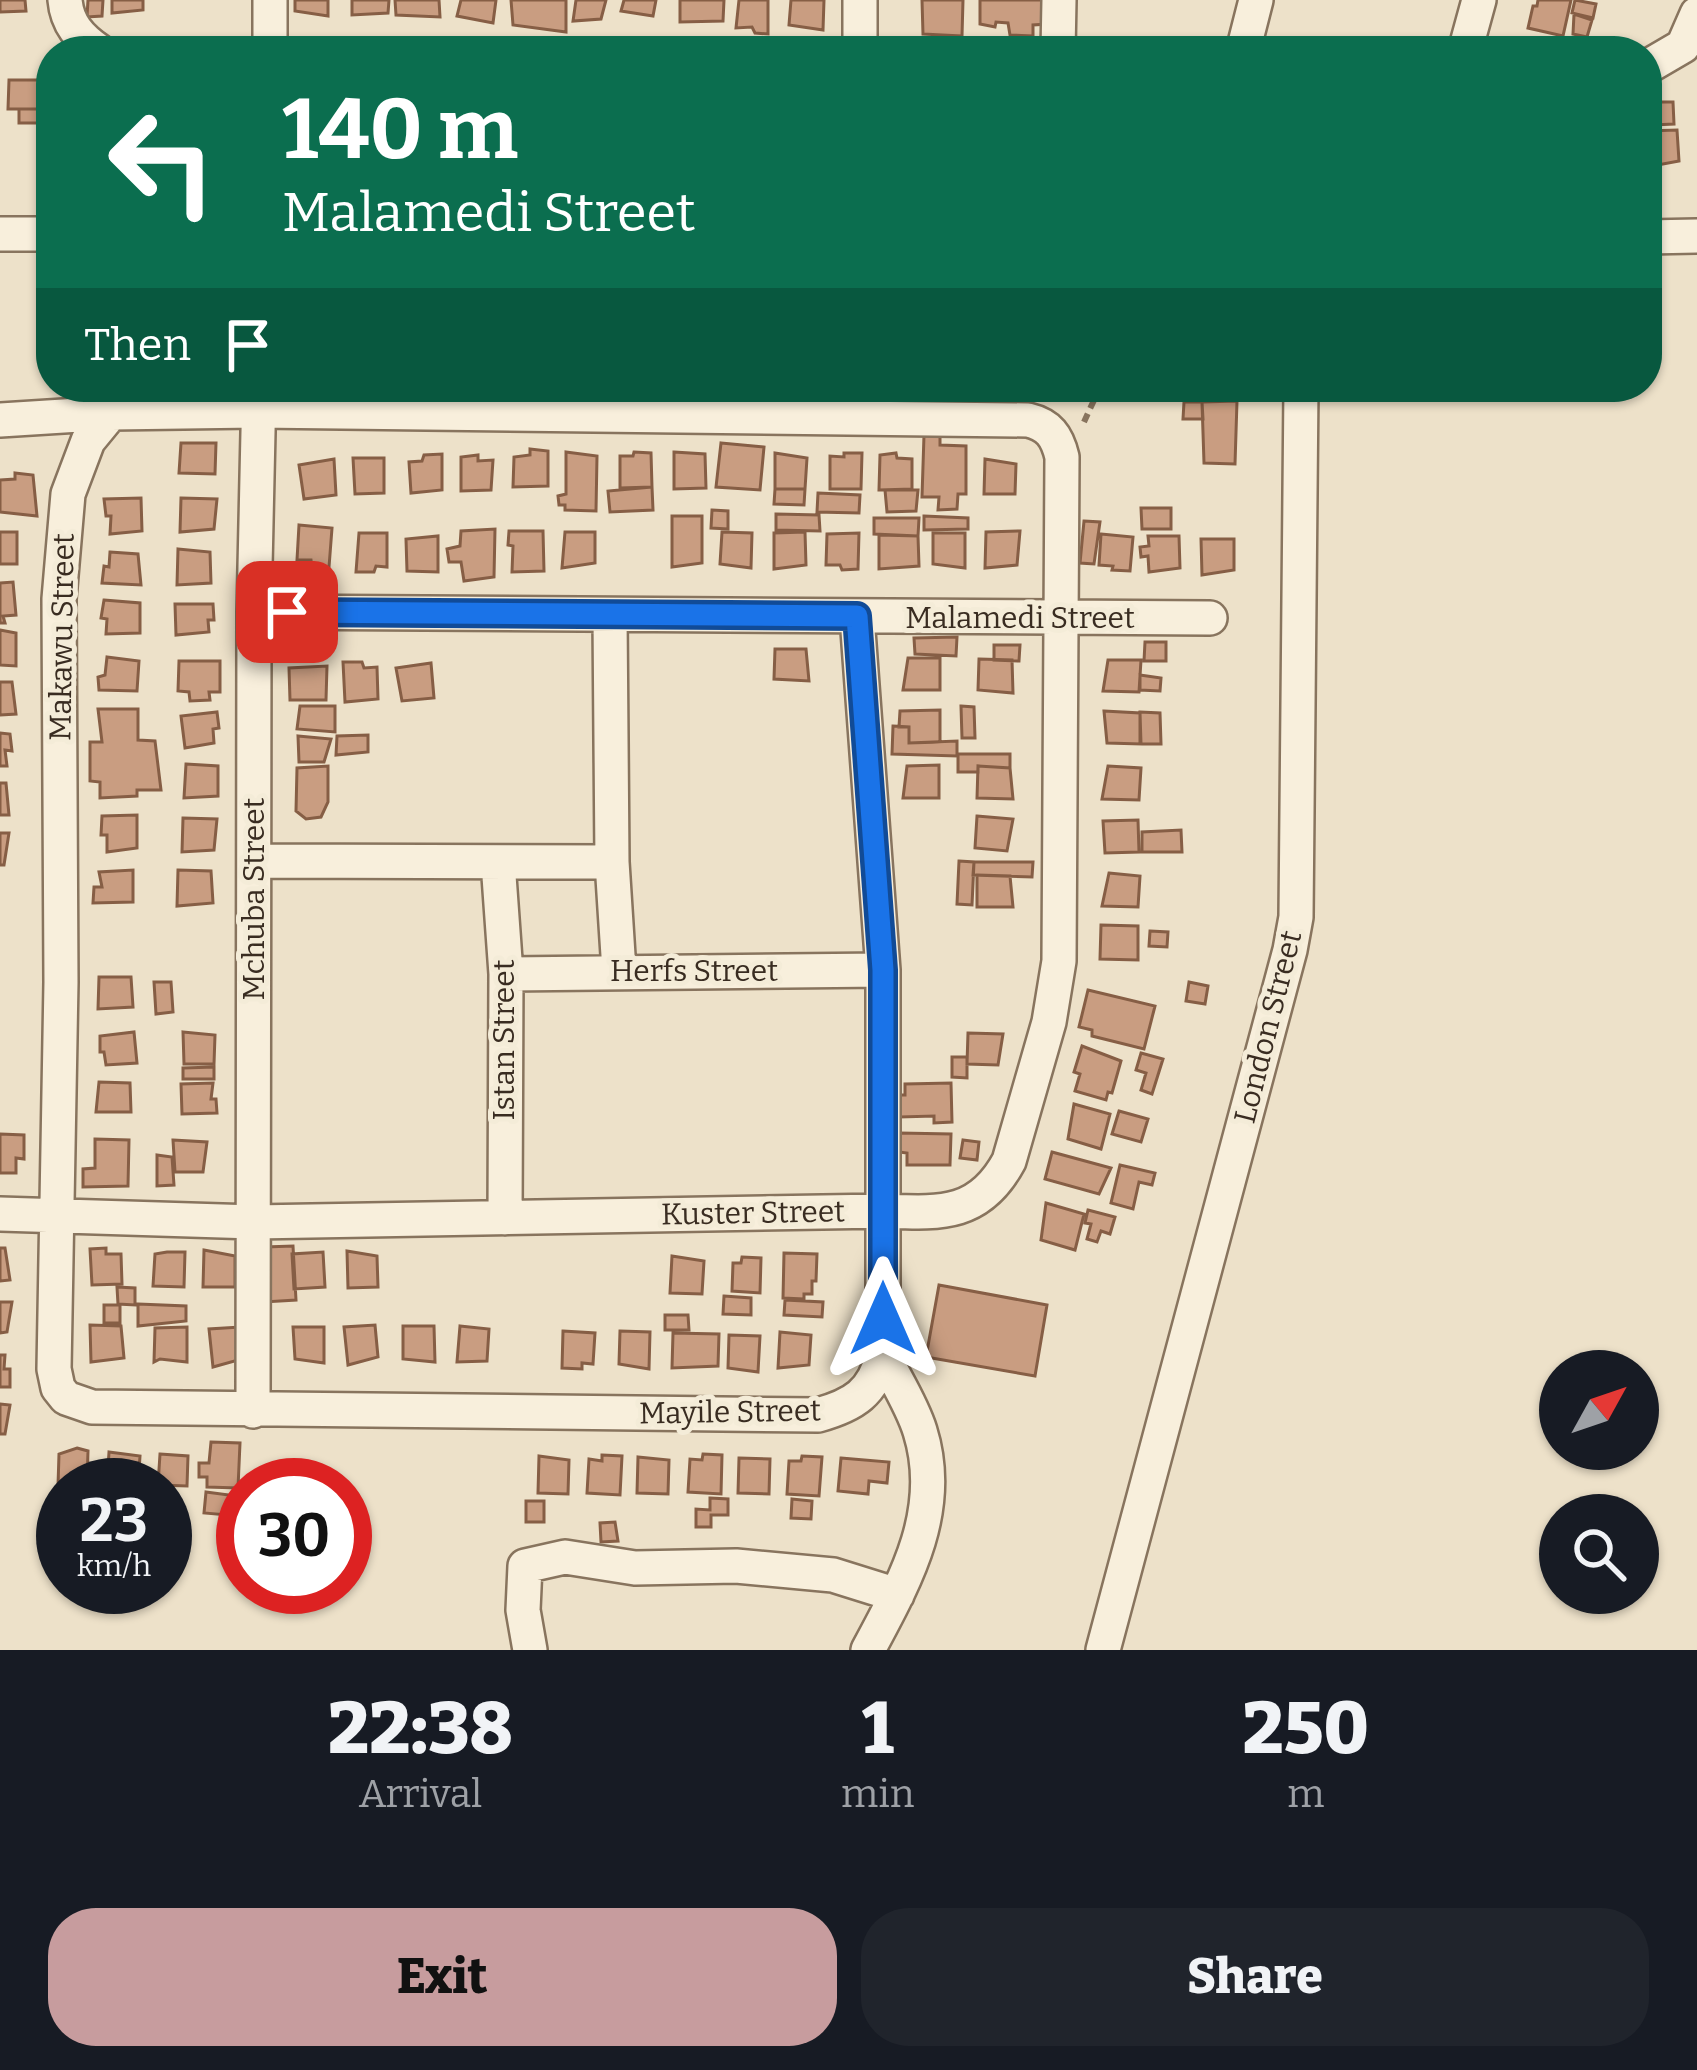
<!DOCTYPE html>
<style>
body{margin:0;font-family:Bitter,serif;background:#20242c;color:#f1f3f6;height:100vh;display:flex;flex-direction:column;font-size:45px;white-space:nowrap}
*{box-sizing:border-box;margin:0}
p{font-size:39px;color:#9ea1a6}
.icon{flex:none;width:66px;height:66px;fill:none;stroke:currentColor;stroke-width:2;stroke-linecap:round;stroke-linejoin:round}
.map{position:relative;height:1650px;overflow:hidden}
.side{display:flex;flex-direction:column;background:#171b24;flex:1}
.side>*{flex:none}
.guide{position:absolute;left:36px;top:36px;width:1626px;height:366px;border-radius:48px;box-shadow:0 3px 9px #0004;background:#0b6e4f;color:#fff;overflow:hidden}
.needle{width:78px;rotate:50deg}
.fabs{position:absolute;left:1539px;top:1350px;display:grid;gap:24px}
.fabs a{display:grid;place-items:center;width:120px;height:120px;border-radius:50%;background:#171b24;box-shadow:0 3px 9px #0004;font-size:60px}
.speed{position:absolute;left:36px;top:1458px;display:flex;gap:24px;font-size:60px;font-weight:700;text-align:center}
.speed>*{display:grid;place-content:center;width:156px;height:156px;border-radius:50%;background:#171b24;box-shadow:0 3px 9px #0004;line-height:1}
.speed small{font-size:30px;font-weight:400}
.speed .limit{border:18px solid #d22;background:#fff;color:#111}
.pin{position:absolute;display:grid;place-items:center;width:102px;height:102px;color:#fff;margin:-51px;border-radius:24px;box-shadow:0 6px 18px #0006}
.me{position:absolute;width:132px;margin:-66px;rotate:0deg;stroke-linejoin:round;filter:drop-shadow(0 0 9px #0008)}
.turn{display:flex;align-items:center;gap:42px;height:252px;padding:0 48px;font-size:54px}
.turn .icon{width:156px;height:156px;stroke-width:2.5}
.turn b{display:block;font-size:84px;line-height:102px}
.then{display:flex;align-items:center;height:114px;padding:0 48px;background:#0003;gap:24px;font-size:45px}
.eta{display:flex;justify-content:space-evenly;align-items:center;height:204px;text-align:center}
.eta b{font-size:72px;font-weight:800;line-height:84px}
.button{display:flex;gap:24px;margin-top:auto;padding:24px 48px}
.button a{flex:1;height:138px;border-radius:48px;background:#c79c9e;color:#111;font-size:48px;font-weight:800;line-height:138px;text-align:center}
.button a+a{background:#20242c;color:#f1f3f6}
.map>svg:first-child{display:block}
.building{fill:#c99d81;stroke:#865e45;stroke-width:3}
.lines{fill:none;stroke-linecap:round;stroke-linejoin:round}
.minor-casing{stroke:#88745e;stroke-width:38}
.path{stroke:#88745e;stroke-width:6;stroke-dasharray:9 6;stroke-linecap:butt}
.minor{stroke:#f8efdc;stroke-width:33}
.route-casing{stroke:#114b97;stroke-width:30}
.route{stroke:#1a73e8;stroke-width:21}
.labels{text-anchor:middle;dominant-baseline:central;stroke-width:10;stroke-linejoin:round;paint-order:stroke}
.street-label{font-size:30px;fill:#392c21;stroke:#f4ecd8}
</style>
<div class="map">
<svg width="1697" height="1650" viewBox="0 0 1697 1650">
<rect width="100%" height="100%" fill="#ede1c9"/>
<!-- building -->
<path class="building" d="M0 0H25L26 11 0 12Z
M88 0H103L102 16 87 17Z
M112 0H143V10L112 13Z
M295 0H328V16L295 11Z
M352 0H389L388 13 352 15Z
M395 0H439L440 17 396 15Z
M461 0H496L493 23 457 16Z
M511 0H566V32L513 25Z
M576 0H606L601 19 573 21Z
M624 0H656L653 16 621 11Z
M680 0H724L723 21 680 22Z
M739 0H768V34L755 33 752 27 736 28Z
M791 0H824L823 30 789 25Z
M922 0H963L962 36 923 34Z
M980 0H1050L1048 24 1033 25V36L1010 35 1008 23 996 22 995 27 980 24Z
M1538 0H1571L1563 36 1528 28 1533 6H1537Z
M1575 0 1596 4 1593 18 1572 13Z
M1574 14 1592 20 1587 37 1573 34Z
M9 80H51V130H44V109H8Z
M1653 102H1673L1674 124 1653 125Z
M19 109H44V123H19Z
M1677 130 1679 161 1647 167V131Z
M1237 401 1235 464 1204 463 1202 402Z
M1184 402H1202L1203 419H1183Z
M924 435 940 436V445L966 446V494H958L957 509 938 510 939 497H922Z
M181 443H216L215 474 179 473Z
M721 443 764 447 760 490 716 487Z
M530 449 548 451V486L513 487 514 457 530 455Z
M566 452 597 456 596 511 565 510V505H559L558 496 566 494Z
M634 452 651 453 652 487 620 488V456H633Z
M674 452 705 454 706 488 674 489Z
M775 453 807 458 805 489H775Z
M844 453H862L861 489H830V456L844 457Z
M896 453 897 458 912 459V489L879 490 880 455Z
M442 454V490L411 493 409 462 422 461 424 455Z
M478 455V461L493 460 491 490 461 491V457Z
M353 458H384V493L355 494Z
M334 459 336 495 304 499 299 465Z
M985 459 1016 464 1015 494H984Z
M15 473 33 475 37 516 0 512V480L15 479Z
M652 487 653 510 610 512 608 491Z
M775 489H805L804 505 774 504Z
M885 490H918L916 511 887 512Z
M818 493 860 495 859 513 817 512Z
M141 498 142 531 110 534 111 516H106L104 499Z
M181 498 217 499 214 529 180 532Z
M1141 508H1171V529H1142Z
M712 510 728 511V529L711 528Z
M776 514 819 515 820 531 776 530Z
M672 516H702V563L672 567Z
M924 516 968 518V529L924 530Z
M874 518H919L918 536 874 534Z
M1084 521 1100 522 1094 564 1080 563Z
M299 525 332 528 329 567 312 568 311 560H297Z
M495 529 494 577 464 581 461 562H449L447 549 460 546 461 531Z
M509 531H543L544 571 512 572 513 546 508 545Z
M1020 531 1017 565 985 568 986 532Z
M0 532H17V564H0Z
M565 532H595V563L562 568Z
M722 532 752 533 751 568 720 564Z
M805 532 806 565 774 569V533Z
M359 533H387V567L376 566 374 572H356Z
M859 533 858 569 842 570 840 565H826L827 534Z
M933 533H965V568L933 564Z
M1101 534 1133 537 1130 571 1112 570 1113 566 1099 565Z
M879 535 918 536 919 566 879 569Z
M438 536V572L407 571 406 539Z
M1148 536H1179L1180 568 1149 572 1148 556 1141 557 1140 547 1149 546Z
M1201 539H1234V570L1202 575Z
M178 549 210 552 211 583 177 585Z
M110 552 138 554 141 585 102 583 104 566 109 567Z
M13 582 16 615 3 616 5 623H0V583Z
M104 600 140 603V633L106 634 107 619 101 618Z
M175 604H213L214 620H208L209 632 176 635Z
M0 630 16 633V666L0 665Z
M957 637 956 656 915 654 914 638Z
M1145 642H1166V661H1144Z
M994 645H1020L1019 661 994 660Z
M775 649H806L809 681 774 679Z
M107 657 139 661 137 691 99 690 98 677 105 675Z
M908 658H940V690H903Z
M979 659 1012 660 1013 693 978 690Z
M1108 660H1141L1139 692 1103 691Z
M179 661H220V692H209L210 700 190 701 189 692 178 691Z
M343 662H362L364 668 377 667 378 699 345 702Z
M431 663 434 698 402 701 396 668Z
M327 666 326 700H290L289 668Z
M1140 675 1161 678 1160 691 1140 690Z
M0 682H12L16 714 0 715Z
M300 706H335V732L297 729Z
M961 706 974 707 975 738H962Z
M98 709H138V740L155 741 161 790H137V796L100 798V782L90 781V742H102Z
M940 710V742L909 743V727H899L900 711Z
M1104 711 1140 713 1141 744 1107 743Z
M217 712 219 728 213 729 214 743 185 748 181 716Z
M1140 712 1160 713 1161 744H1140Z
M893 726 909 727V743L957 741V756L892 754Z
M0 733 10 734 12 751 5 750 7 766H0Z
M368 735V752L336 755 337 736Z
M298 736 331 739 324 762H299Z
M958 754H1010V768L978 766V772H958Z
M186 764 218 766V796L184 798Z
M939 765V798H903L907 766Z
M328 766V802L321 817 306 819 296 811 297 768Z
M978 766 1010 768 1013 799 977 798Z
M1108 766 1141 768 1139 800 1102 799Z
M0 783H6L9 815H0Z
M137 815V848L107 852V835H101L102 816Z
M977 816 1013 819 1007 851 975 848Z
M183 818 217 819 214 850 182 852Z
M1138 820 1139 852 1105 853 1103 821Z
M1181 830 1182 852H1142V832Z
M0 833H9L4 865H0Z
M959 861 974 862 972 905 957 904Z
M974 862H1033L1032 877 973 875Z
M133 870V902L93 903 94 887H102L99 872Z
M178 870 211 871 213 903 177 906Z
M1109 873 1140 876 1138 907 1102 906Z
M977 875 1010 876 1013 907H977Z
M1101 925 1138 926V960L1100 959Z
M1150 931 1168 932 1167 947 1149 946Z
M99 977H131L133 1007 98 1009Z
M154 982H171L173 1012 156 1014Z
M1189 982 1208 986 1205 1004 1186 1001Z
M1088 990 1155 1006 1144 1049 1092 1036V1030L1079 1027Z
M134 1032 137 1063 106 1065 104 1052H100V1036Z
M183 1032 215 1035 214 1064H184Z
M968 1033 1003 1034 998 1065 967 1064Z
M1082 1046 1121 1061 1112 1093 1108 1092 1106 1100 1075 1091 1080 1074 1074 1072Z
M1141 1053 1163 1059 1152 1094 1141 1090 1146 1073 1136 1070Z
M952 1057H967V1078L952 1077Z
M214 1067V1079H183V1068Z
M99 1082 130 1083 131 1112H96Z
M213 1083 211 1099H216L217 1113 182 1114 181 1084Z
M951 1083 952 1122 934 1123V1116L900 1117 899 1095H905V1084Z
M1074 1104 1110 1114 1101 1149 1068 1139Z
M1119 1111 1148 1119 1141 1142 1112 1134Z
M899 1133 951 1134 950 1165H907V1153L899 1152Z
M0 1134 24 1135V1159L16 1158V1173H0Z
M95 1139 129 1140 128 1186 83 1187V1169L95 1168Z
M173 1140 207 1142 203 1172H175Z
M963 1140 979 1142 977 1160 960 1158Z
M1052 1152 1111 1168 1099 1194 1045 1179Z
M157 1155 172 1157 174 1185 157 1186Z
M1120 1165 1155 1173 1152 1185 1139 1182 1133 1209 1111 1203Z
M1046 1203 1084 1214 1075 1250 1041 1240Z
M1088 1210 1115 1217 1110 1234 1101 1231 1097 1242 1087 1239 1091 1224 1085 1223Z
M293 1246 296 1300 264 1302 265 1247Z
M0 1248H5L10 1280 0 1281Z
M106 1248V1254H121L122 1284 92 1285 90 1249Z
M204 1250 235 1256V1287H203Z
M347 1251 377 1256 378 1287 348 1288Z
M167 1252H185L184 1287 153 1286 155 1254Z
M323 1252 325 1287 294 1289 292 1254Z
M784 1253 817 1254 816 1281H812V1294H804V1299L783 1298Z
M672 1256 704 1261 702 1294 670 1293Z
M742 1257 761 1258 760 1293 732 1291 733 1263H741Z
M939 1285 1047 1305 1035 1376 926 1357Z
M117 1287 135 1288V1305L118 1304Z
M724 1296 751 1298V1315L723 1314Z
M785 1300 823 1302 822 1317 784 1315Z
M0 1302H12L7 1332 0 1333Z
M138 1304 186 1306V1321L138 1326Z
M104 1305H120V1323H104Z
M665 1315H688L689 1330H665Z
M90 1325 121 1326 124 1358 91 1362Z
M375 1325 378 1357 348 1365 344 1327Z
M403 1326H434L435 1362 403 1359Z
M460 1326 489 1329 487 1361 457 1362Z
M187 1327V1362L160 1359 154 1362 155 1328Z
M240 1327 242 1359 213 1367 209 1329Z
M293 1327H324V1363L295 1359Z
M563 1331 595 1333 593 1364 582 1363V1369L562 1368Z
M620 1331 650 1332 649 1369 619 1364Z
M780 1332 811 1335 809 1365 778 1368Z
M673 1333 719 1334 718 1366 672 1368Z
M729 1335 760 1336 758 1372 728 1368Z
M0 1355H5L4 1369H10V1387H0Z
M0 1404 10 1405 5 1434H0Z
M211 1442 240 1443 238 1488 207 1487V1477H199V1463H209Z
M77 1448 88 1451 87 1485 58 1486 59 1454Z
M109 1452 140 1456 138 1485H107Z
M160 1454 188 1456 187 1486 158 1485Z
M703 1454 722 1455 721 1494 688 1492 690 1459 702 1460Z
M602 1455 622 1456 620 1495 587 1493 589 1459 602 1461Z
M539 1456 569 1460 568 1494 538 1493Z
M802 1456 822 1457 819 1496 787 1494 789 1461H801Z
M638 1457 669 1460 668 1494 637 1493Z
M739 1458 770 1459 769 1494 738 1493Z
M841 1458 889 1462 887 1483 869 1481 868 1494 838 1491Z
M206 1492 229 1495 227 1515 204 1513Z
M710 1498 728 1499V1515H711V1527H696V1509L710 1510Z
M792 1499 812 1501 811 1519 791 1518Z
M526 1501H544V1522H526Z
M615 1522 618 1541 601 1542 600 1523Z"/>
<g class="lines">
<!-- minor casing -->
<g class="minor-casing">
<path id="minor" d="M65 0C67 24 80 38 99 51
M270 0V51
M860 51V0
M1058 51 1059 0
M1243 51 1256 0
M1465 51 1479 0
M1647 67 1683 46 1697 14
M0 234H51
M1647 237 1697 236
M0 420 111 413
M254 612 1210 618
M610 616 612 862 619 971
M254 861 612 862
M498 862 506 974 505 1218
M506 974 883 970
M0 1214 254 1222 883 1211C939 1213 979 1217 1009 1161L1049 1022 1059 961 1062 457C1057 436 1049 425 1028 420L257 411 111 413 88 441 68 494 59 599 61 982 54 1369 58 1388 66 1398 92 1407 818 1415C854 1405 873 1393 883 1355V970L857 617
M253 1411 254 612 259 387
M530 1650 523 1610 525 1566 565 1557 635 1568 736 1566 833 1575 897 1595
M868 1650C905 1581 945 1511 920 1431 912 1405 895 1379 883 1355
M1103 1650 1290 950 1296 917 1301 387"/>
</g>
<!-- path -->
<path class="path" d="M1084 422 1100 387"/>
<!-- minor -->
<use href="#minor" class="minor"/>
</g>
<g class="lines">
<!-- route casing -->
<g class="route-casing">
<path id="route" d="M287 612 857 616 883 970V1319"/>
</g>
<!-- route -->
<use href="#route" class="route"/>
</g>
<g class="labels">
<!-- street labels -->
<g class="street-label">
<text x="1020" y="618">Malamedi Street</text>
<text transform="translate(62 637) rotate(-89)">Makawu Street</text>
<text transform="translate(254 899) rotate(-90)">Mchuba Street</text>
<text x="694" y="971">Herfs Street</text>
<text transform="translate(1268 1027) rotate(-76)">London Street</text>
<text transform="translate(504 1040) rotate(-90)">Istan Street</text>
<text transform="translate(753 1213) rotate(-1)">Kuster Street</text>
<text transform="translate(730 1412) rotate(-1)">Mayile Street</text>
</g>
</g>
</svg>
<div class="fabs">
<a><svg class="needle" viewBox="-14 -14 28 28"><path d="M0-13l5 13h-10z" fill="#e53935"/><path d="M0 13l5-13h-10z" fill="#9ea1a6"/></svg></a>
<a><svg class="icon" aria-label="search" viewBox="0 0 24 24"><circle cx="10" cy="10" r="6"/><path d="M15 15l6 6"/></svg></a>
</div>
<div class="speed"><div>23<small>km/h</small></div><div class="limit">30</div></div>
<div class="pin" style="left:287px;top:612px;background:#d93025"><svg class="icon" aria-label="arrive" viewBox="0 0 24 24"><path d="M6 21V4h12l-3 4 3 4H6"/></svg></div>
<svg class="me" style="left:883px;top:1319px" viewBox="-20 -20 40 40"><path d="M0-17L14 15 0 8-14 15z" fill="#1a73e8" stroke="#fff" stroke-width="4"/></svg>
<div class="guide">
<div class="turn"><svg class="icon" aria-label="left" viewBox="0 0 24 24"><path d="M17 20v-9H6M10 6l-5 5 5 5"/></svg><div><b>140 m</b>Malamedi Street</div></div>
<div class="then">Then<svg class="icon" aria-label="arrive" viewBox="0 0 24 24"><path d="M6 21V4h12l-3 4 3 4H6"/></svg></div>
</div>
</div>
<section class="side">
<div class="eta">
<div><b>22:38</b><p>Arrival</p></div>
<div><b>1</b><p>min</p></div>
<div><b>250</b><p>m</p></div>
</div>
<div class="button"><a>Exit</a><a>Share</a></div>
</section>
